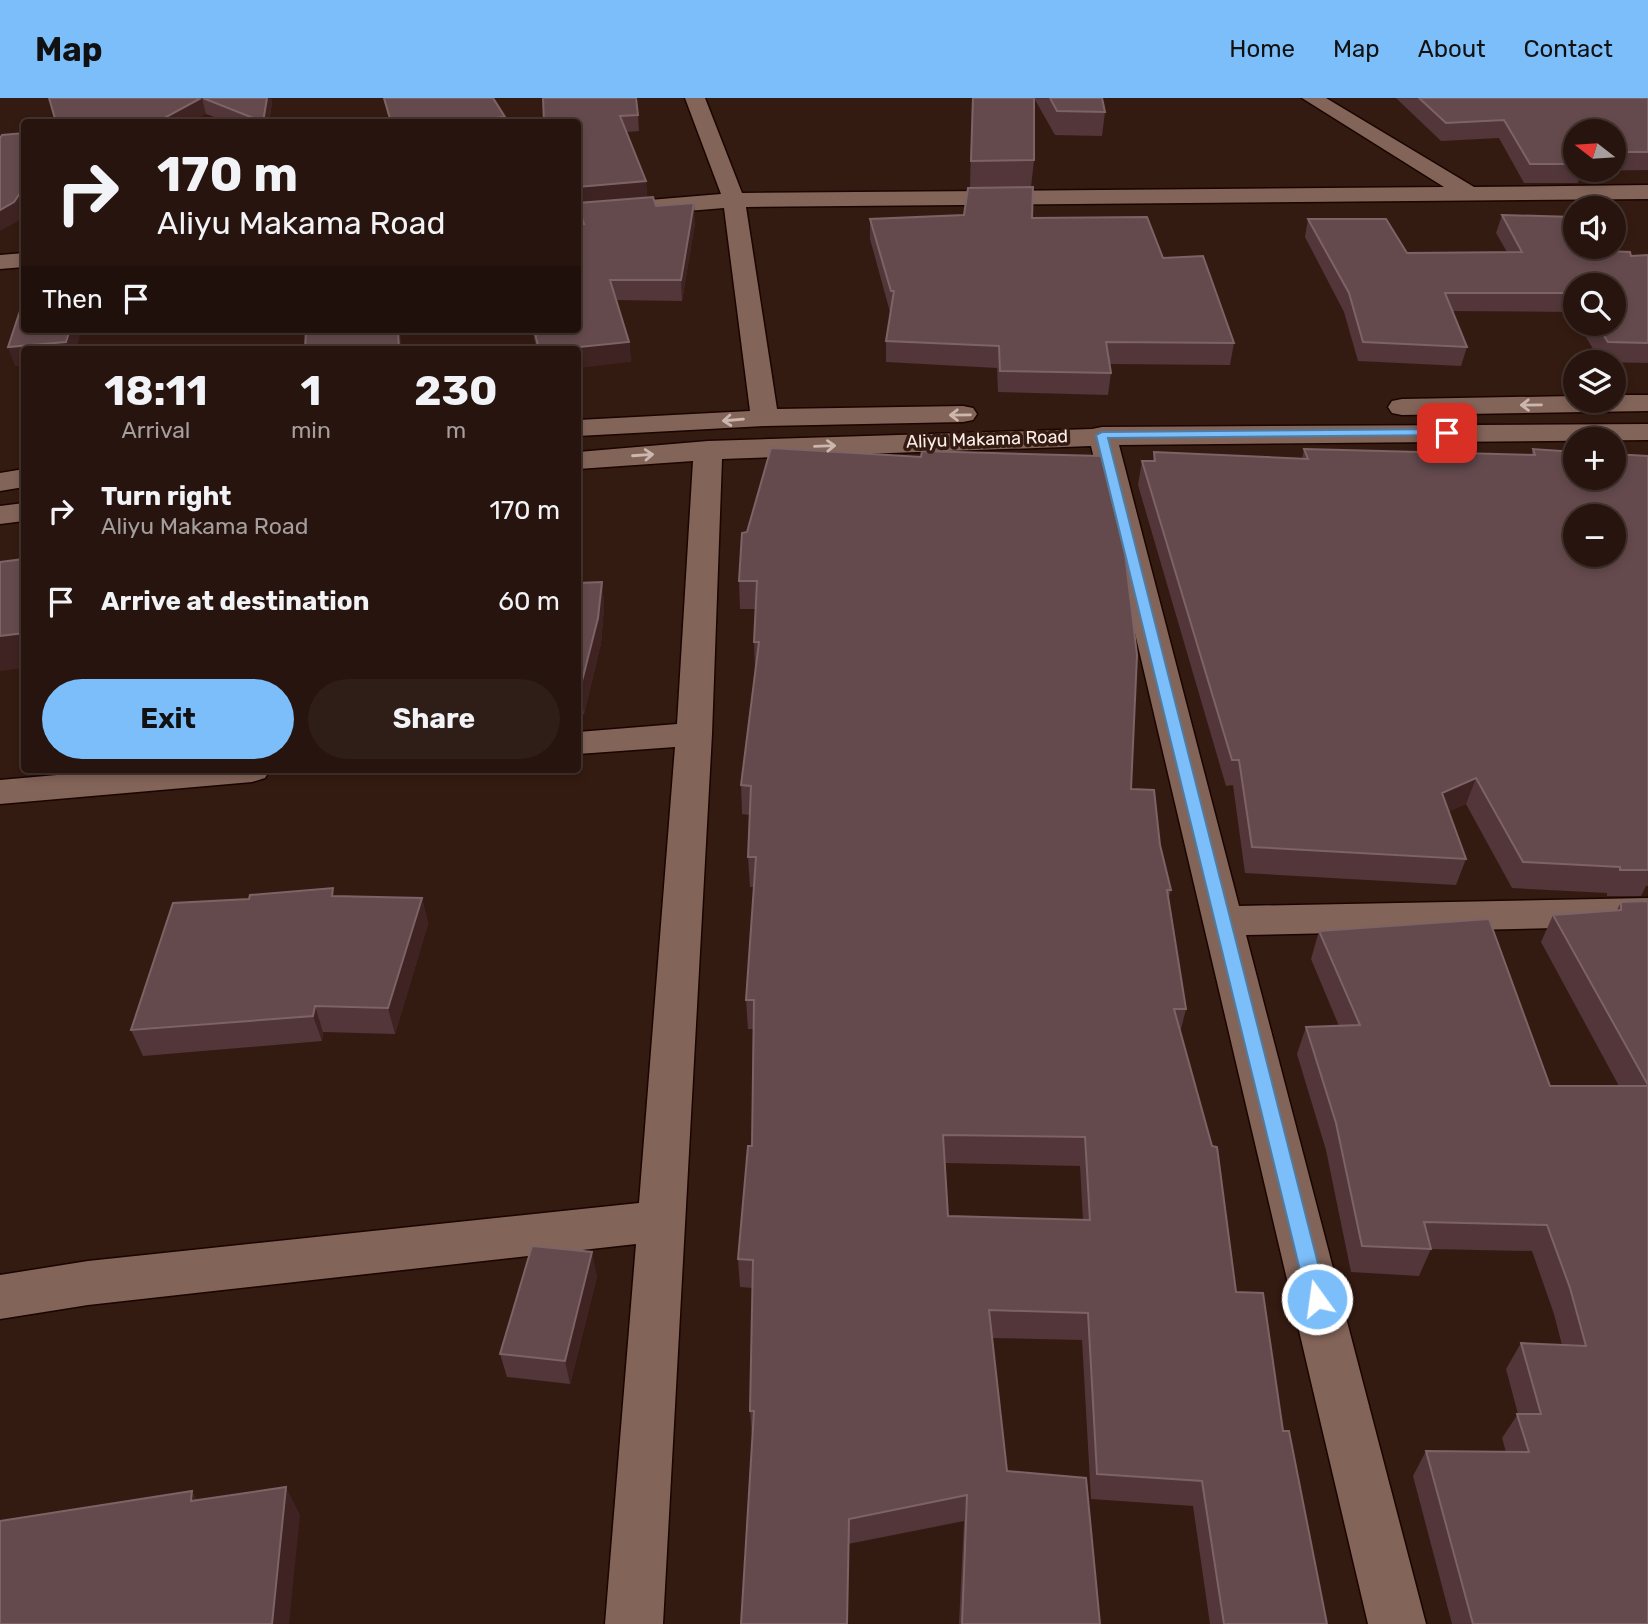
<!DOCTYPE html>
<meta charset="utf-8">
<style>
body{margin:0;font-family:Rubik,sans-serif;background:#2f1d17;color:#f1f3f6;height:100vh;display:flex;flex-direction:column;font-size:26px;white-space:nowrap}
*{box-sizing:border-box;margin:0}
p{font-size:23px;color:#a49e9e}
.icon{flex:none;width:38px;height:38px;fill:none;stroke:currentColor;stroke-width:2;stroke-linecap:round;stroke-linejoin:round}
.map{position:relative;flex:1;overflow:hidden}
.side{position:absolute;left:21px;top:248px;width:560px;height:427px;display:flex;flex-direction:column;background:#27140e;border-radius:7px;box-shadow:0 4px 10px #0003,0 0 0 2px #43332e}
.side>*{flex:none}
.banner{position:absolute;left:21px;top:21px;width:560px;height:214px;border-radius:7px;box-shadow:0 4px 10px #0003,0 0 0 2px #43332e;background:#27140e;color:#f1f3f6;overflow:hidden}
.needle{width:46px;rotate:287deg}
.tools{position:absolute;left:1563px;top:21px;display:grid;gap:14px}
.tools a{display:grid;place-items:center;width:63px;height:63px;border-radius:50%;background:#27140e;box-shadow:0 4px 10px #0003,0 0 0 2px #43332e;font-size:35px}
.pin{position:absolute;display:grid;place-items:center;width:60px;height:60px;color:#fff;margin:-30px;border-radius:14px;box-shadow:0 4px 10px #0006}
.me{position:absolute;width:77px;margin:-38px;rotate:346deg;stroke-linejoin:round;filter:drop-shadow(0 0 5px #0008)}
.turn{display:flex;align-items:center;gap:24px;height:147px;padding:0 21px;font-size:32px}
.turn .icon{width:91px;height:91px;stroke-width:2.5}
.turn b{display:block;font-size:49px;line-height:60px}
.then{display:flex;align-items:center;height:66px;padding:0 21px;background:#0003;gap:14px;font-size:26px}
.eta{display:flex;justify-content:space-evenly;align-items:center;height:119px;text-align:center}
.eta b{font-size:42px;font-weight:700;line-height:49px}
.action{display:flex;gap:14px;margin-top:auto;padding:14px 21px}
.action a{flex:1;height:80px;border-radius:42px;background:#7bbef9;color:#111;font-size:28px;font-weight:700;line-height:80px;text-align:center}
.action a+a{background:#2f1d17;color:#f1f3f6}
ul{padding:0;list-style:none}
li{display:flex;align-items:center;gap:21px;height:91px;padding:0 21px}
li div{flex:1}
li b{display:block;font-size:26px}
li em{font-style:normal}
header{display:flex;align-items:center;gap:42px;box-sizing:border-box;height:98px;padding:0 35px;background:#7bbef9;color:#111}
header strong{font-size:33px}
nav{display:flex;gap:38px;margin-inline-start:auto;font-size:24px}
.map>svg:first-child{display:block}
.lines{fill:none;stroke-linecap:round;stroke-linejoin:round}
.minor-casing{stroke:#1a0501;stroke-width:3}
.minor{fill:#836459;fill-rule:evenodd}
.wall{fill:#52363a;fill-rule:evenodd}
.shaded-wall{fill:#3e2322}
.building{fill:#644a4d;stroke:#7c6365;stroke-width:2;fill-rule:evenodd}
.oneway{stroke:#ccb7af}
.route{fill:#7bbef9;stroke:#507ca2;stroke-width:2}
.labels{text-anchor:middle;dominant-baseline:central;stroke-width:7;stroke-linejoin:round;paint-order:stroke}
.far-street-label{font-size:18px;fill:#fdeee9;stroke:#341b12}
</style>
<header>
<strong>Map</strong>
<nav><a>Home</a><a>Map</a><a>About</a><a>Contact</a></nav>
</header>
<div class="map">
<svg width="1648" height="1526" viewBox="0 0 1648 1526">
<rect width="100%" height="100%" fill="#341b12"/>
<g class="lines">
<!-- minor casing -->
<g class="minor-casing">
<path id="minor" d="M685 0H705L742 95 1444 89 1302 0H1326L1474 89 1648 87V101L746 109 777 311 963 308 973 310 977 316 973 322 963 324 765 328 578 338V322L750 313 724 110 578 122V108L721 96Z
M24 155V169L0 171V157Z
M1614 297H1648V313L1402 317 1392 315 1388 309 1392 303 1402 301 1575 298V303H1614Z
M1648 326V342L1119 347 1239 808 1648 800V828L1246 837 1426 1526H1368L1091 348 722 361 712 636 663 1526H605L636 1146 88 1207 0 1221V1177L88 1163 639 1105 675 649 578 656V634L677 626 693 363 578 371V354L708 343 1092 331 1102 329Z
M24 371V389L0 393V375Z
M24 405V423L0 426V408Z
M114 672H270L265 680 252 684 0 706V682Z"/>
</g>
<!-- minor -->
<use href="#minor" class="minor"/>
</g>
<!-- wall -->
<path class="wall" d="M49 0H271L272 5 269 24H228L206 16Z
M383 0H493L505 19V24H390Z
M972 0H1102L1105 14 1102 38 1055 37 1034 0V62L1031 89 1032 120 1163 160 1234 245 1230 267 1109 266 1111 275 1108 297 998 294 997 270 886 264V243L890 214 870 141V121L964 117 970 90Z
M1396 0H1648V72L1582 73 1578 85H1524L1499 40 1441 43ZM1575 33H1614V72H1575Z
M638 17 639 33 626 34 646 83 647 100 656 108 695 125 682 203 616 202 629 244 631 264 578 252H537L532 231H578L579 126 578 117V24H544Z
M1502 117 1607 153 1631 158 1648 157V265L1601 264 1578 226H1614L1575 187V220L1571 214 1453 213 1467 249 1461 268 1358 263 1344 214 1305 139 1308 121 1407 155 1507 154 1496 135Z
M1304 351 1531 357 1533 351 1648 358V788H1646L1641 798H1607V795L1512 790 1466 706 1449 713 1466 761 1456 787 1245 775 1233 687 1226 688 1138 387 1142 363H1153L1154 354 1302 361Z
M742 435 1131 691 1160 747 1171 792 1168 802 1186 911 1180 935 1236 1194 1283 1333 1327 1526H1210L1193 1408 1091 1401 1082 1242 992 1240 1007 1373 1100 1526H959L964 1423 848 1446 752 1339 750 1313 753 1190 740 1189 738 1161 752 1048 753 931H748L746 902 754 789H750L748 759 750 717 742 716 741 687 755 571 754 544 756 511H740L739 483ZM945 1065 1080 1068 1083 1122 948 1118Z
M602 484 604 509 601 545 584 616H578V485Z
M336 798 422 800 428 826 395 936 323 934 322 943 143 958 131 932Z
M1648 803V1526H1452L1413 1378 1426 1353 1506 1354 1502 1340 1518 1316 1506 1271 1521 1245 1562 1247 1554 1216 1532 1153 1431 1151 1419 1178 1351 1174 1326 1052 1297 956 1306 929 1339 928 1311 861 1319 833 1550 988H1619L1541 844 1553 817 1617 812 1621 804Z
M597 1178 570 1286 507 1279 500 1256Z"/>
<!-- shaded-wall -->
<path class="shaded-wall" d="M202 0 206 16 191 24H157Z
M267 0H271L272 5 269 24H263Z
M505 19V24H451Z
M646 83 647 100 578 107V89Z
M23 91 24 96V115L20 122 0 133V112Z
M694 105 695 125 682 203 681 182Z
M70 231H82L76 252H24V268H15L8 249Z
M398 231H400L402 252H399Z
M629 244 631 264 578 270V252H550Z
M602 484 604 509 601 545 584 616 580 591Z
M24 535V570L0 573V538Z
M1476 680 1466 706 1433 720 1442 695Z
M422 800 428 826 395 936 388 910Z
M315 908 323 934 322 943 313 918Z
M592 1154 597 1178 570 1286 565 1263Z
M286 1389 300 1417 289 1526H272Z
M192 1393 208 1420 191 1403Z"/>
<!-- building -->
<path class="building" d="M49 0H201L157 24H56Z
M203 0H267L263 24Z
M384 0H493L505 19 451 24H391Z
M543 0H636L638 17 620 18 646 83 578 89V24H544Z
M973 0H1034V62L971 63Z
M1050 0H1102L1105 14 1057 13Z
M1419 0H1648V54H1614V33H1575V66H1530L1504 22 1446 25Z
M24 35V91H23L14 104 0 112V40L2 37Z
M1033 89 1032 120 1147 119 1163 160 1203 158 1234 245 1106 244 1111 275 1000 273 999 248 886 243 894 193H891L870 121 964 117 968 90Z
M653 99 656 108 694 105 681 182H610L629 244 550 252H539L534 231H578V126H584L578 108V105Z
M1502 117 1575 119V149H1604L1607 153 1630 154 1631 158 1648 157V245L1608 244 1596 226H1614V187H1575V195H1445L1467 249 1363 244 1349 195 1308 121H1386L1407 155 1522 154Z
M24 201V231H70L66 244 8 249Z
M306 231H398L399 252H305Z
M771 350 921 359 922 353 1101 358 1125 456 1137 557 1131 691 1154 692 1160 747 1171 792H1167L1186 911H1174L1212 1048 1217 1049 1236 1194 1263 1195 1283 1333H1289L1327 1526H1224L1202 1383 1097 1376 1088 1215 989 1212 1007 1373 1086 1380 1100 1526H962L967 1397 849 1421 847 1526H741L754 1313H750L753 1162 738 1161 748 1048H752L754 902H746L756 759H748L751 688 741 687 759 544H754L757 483H739L742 435 747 434ZM943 1037 1085 1039 1090 1122 948 1118Z
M1304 351 1535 357 1533 351 1575 354V380H1614V356L1648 358V772H1620V769L1523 764 1476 680 1442 695 1466 761 1252 749 1239 662H1232L1142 363H1155L1154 354 1308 361ZM1575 418H1614V457H1575Z
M24 461V535L0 538V464Z
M602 484 598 520 580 591H578V485Z
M333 790 332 798 422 800 388 910 315 908 313 918 131 932 173 805 249 801 250 797Z
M1648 803V987L1553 817 1621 812V804Z
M1489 821 1550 988H1648V1526H1473L1426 1353 1529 1354 1517 1316H1541L1521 1245 1586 1248 1570 1190 1547 1127 1424 1124 1431 1151 1362 1148 1336 1025 1306 929 1360 927 1319 833Z
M532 1148 592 1154 565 1263 500 1256Z
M286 1389 272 1526H0V1423L192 1393 191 1403Z"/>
<!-- one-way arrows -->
<defs><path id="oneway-shaft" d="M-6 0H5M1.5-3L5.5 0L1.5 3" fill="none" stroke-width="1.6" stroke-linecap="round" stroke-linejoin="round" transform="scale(1.75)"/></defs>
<g class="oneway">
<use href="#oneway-shaft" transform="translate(1531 307) rotate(179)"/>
<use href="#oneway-shaft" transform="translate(960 317) rotate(179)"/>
<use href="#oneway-shaft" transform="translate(733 322) rotate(175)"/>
<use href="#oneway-shaft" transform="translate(825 348) rotate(-2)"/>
<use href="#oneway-shaft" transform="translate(643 357) rotate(-4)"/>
</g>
<!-- route -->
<path class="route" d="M1447 331 1453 335 1451 337 1108 340 1327 1201 1324 1208 1317 1210 1310 1208 1307 1201 1096 337 1102 334Z"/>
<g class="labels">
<!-- far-street labels -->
<g class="far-street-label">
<text transform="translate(987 341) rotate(-2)">Aliyu Makama Road</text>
</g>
</g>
</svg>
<div class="tools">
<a><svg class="needle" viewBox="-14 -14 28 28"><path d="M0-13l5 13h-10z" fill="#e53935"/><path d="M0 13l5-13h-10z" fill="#a49e9e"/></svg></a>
<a><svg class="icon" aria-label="sound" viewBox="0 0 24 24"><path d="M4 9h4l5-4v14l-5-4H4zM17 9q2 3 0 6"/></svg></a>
<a><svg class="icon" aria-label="search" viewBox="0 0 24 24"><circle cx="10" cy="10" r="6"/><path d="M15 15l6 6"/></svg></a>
<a><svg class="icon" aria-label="layers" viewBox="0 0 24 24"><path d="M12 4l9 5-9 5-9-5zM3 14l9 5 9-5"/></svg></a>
<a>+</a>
<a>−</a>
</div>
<div class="pin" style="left:1447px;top:335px;background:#d93025"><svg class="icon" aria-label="arrive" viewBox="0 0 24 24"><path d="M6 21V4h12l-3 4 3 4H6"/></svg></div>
<svg class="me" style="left:1317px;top:1201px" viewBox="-20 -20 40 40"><circle r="17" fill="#7bbef9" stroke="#fff" stroke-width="3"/><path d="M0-11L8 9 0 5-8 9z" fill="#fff"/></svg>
<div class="banner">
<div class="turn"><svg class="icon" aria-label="right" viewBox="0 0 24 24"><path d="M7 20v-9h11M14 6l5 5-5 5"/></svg><div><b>170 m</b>Aliyu Makama Road</div></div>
<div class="then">Then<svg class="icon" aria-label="arrive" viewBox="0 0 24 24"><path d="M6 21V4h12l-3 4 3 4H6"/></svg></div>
</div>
<section class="side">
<div class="eta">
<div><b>18:11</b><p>Arrival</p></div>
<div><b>1</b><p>min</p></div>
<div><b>230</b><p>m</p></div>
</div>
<ul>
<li><svg class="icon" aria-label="right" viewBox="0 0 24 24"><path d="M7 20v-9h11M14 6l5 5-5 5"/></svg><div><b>Turn right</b><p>Aliyu Makama Road</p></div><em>170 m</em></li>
<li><svg class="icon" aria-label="arrive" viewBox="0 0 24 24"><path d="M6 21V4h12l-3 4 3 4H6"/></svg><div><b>Arrive at destination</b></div><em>60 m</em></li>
</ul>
<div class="action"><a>Exit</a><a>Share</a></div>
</section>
</div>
